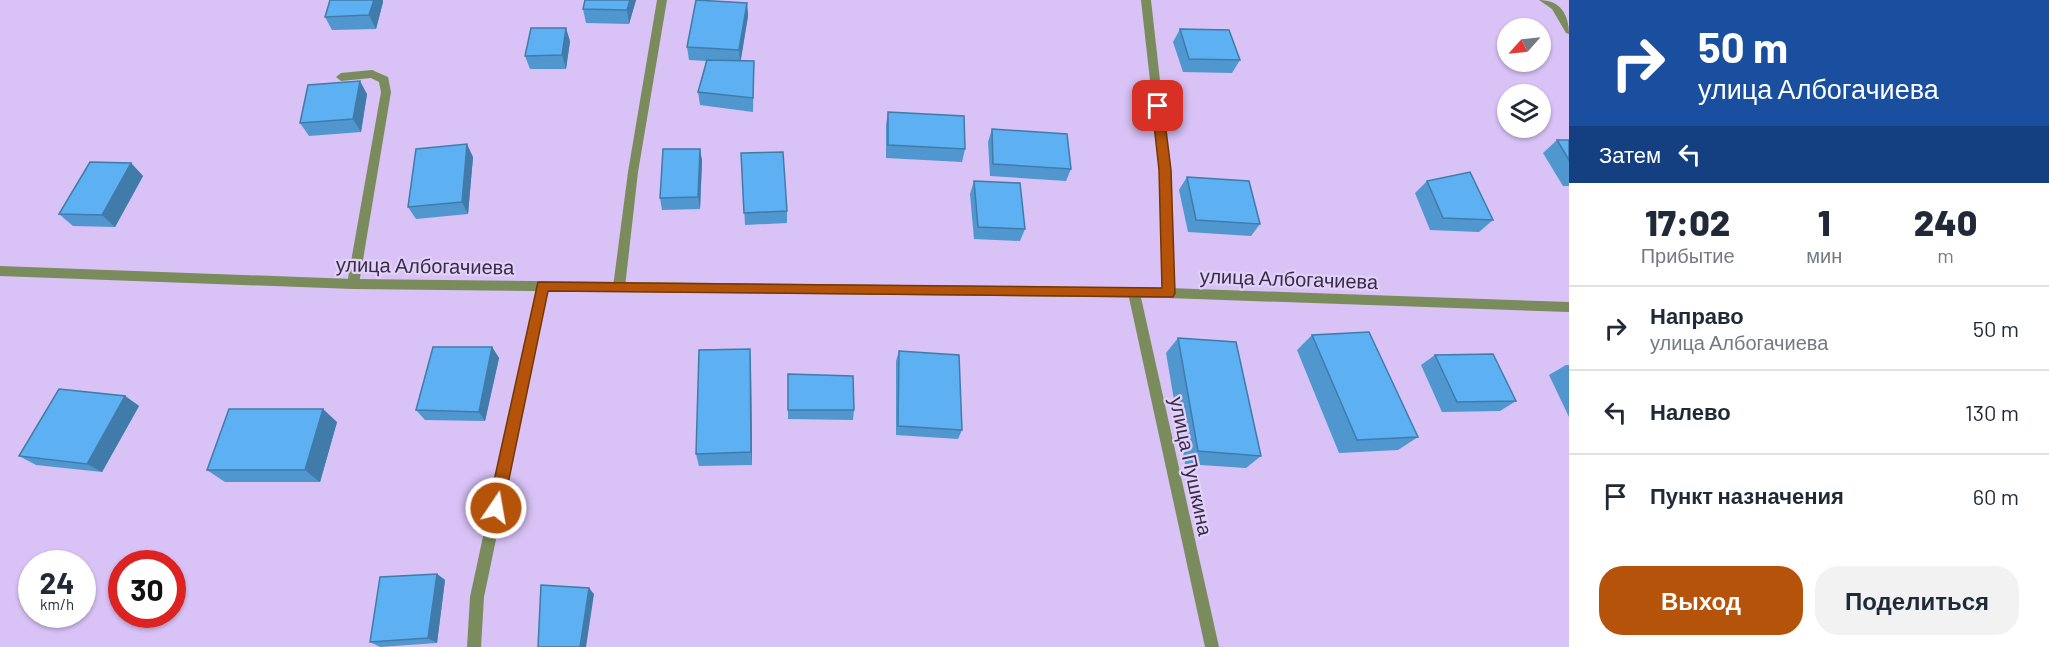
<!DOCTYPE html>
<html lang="ru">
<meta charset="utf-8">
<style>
body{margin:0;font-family:Barlow,sans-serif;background:#f2f2f3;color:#1f2937;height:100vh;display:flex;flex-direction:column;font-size:22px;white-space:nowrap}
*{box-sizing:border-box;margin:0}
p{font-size:20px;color:#747a83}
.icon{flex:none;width:33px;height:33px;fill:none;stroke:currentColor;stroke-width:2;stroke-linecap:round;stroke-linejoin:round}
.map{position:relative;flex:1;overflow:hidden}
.details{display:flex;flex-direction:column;background:#fff;width:480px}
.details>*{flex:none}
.top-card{background:#1a4fa0;color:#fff;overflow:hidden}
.needle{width:39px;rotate:243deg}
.buttons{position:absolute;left:1497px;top:18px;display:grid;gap:12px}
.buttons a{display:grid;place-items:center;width:54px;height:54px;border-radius:50%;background:#fff;box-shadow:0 2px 4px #0004;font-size:30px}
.speed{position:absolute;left:18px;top:550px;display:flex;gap:12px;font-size:30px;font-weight:700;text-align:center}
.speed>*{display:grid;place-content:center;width:78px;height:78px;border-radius:50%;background:#fff;box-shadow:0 2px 4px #0004;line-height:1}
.speed small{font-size:15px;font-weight:400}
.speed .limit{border:9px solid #d22;background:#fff;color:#111}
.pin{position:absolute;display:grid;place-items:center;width:51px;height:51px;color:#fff;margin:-26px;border-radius:12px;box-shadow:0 3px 9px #0006}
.me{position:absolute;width:66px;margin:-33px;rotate:12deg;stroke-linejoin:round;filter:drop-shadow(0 0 4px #0008)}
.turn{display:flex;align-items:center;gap:21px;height:126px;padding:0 30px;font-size:27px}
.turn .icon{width:78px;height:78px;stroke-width:2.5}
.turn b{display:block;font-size:42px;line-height:51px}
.then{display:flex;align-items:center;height:57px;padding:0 30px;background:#0003;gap:12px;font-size:22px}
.eta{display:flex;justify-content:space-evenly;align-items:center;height:102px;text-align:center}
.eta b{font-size:36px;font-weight:800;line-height:42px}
.action{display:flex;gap:12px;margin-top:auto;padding:12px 30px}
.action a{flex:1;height:69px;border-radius:24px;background:#b45309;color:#fff;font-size:24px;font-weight:800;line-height:69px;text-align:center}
.action a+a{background:#f2f2f3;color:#1f2937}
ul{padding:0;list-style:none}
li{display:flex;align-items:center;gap:18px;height:84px;padding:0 30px;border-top:2px solid #e0e1e3}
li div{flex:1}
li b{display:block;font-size:22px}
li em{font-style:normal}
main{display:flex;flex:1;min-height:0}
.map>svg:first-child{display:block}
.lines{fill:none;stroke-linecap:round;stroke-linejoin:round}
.service{fill:#7a8b5c;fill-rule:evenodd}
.minor{fill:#7a8b5c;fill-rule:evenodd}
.tertiary{fill:#7a8b5c;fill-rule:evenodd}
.wall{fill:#5097cf}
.shaded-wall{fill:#417ba9}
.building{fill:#5db0f1;stroke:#417ba9;stroke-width:1.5}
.route{fill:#b45309;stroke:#753606;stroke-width:1.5}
.labels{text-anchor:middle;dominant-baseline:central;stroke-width:4.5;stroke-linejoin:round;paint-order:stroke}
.street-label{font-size:20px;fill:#382c46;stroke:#e2d2f9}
</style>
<main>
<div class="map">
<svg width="1569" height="647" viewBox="0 0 1569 647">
<rect width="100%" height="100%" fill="#d8c2f6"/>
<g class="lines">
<!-- service -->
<path class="service" d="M1141 0H1151L1170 170 1174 293 1172 296H1164L1162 293 1160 170Z
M1539 0C1560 0 1569 14 1569 34L1566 33 1552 9Z
M372 70 388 77 391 92 359 284 357 287H349L347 284 381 92 379 82 371 78 341 81 336 77 341 73Z"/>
<!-- minor -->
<path class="minor" d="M657 0H667L638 172 625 287 623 290H615L613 287 628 172Z
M543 281 547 283 549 286 484 597 481 647H467L470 597 537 286 539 283Z
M1134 288 1138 290 1140 293 1219 647H1205L1128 293 1130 290Z"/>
<!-- tertiary -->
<path class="tertiary" d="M0 266 353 279 1168 288 1569 302V312L1168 298 353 289 0 276Z"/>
</g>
<!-- wall -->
<path class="wall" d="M330 0H383V2L376 29 332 30 325 17Z
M636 0 629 24 586 23 583 9Z
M747 3 748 16 741 60 754 61 753 112 700 105 698 92 706 61 689 60 687 47Z
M1180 29 1240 60 1232 73 1183 72 1173 42Z
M570 41 566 69H530L525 56Z
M367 94 361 132 309 136 300 123Z
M888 112 965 149 962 162 886 158V125Z
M992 129 1071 169 1066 181 990 176 988 142Z
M1557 140H1569V186H1563L1543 153Z
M700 149 702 161 700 209 662 210 660 198Z
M741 153 787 211V223L745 225Z
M473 157 468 214 416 219 408 207Z
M131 163 143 176 115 227 73 226 59 214Z
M1187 177 1260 224 1251 236 1188 232 1179 190Z
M974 181 1025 229 1020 241 974 239 970 194Z
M1427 181 1493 220 1479 232 1430 230 1415 193Z
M1312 335 1418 437 1398 450 1339 453 1297 350Z
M1178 338 1261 456 1246 468 1185 464 1166 353Z
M492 347 499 358 485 421 425 420 416 410Z
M899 351 962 430 958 439 896 435V361Z
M1435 355 1516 401 1500 411 1442 412 1421 365Z
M751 364 752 465 699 466 696 454Z
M1566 365H1569V417L1549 375Z
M788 374 854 410 853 420 788 419Z
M125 396 139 406 102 472 36 465 19 456Z
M337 422 320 482H225L207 470Z
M437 574 445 580 437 643 380 647 370 642Z"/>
<!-- shaded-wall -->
<path class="shaded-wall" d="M374 0H383V2L376 29 369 15Z
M630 0H636L629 24 627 10Z
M747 3 748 16 740 63 739 50Z
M566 28 570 41 566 69 562 55Z
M360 81 367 94 361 132 353 119Z
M467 144 473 157 468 214 462 202Z
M700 149 702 161 700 209 698 197Z
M131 163 143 176 115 227 102 215Z
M492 347 499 358 485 421 479 412Z
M750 349 751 364 752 465 751 452Z
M125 396 139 406 102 472 87 464Z
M323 409 337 422 320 482 305 470Z
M437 574 445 580 437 643 428 638Z
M589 588 594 594 586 647H580Z"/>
<!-- building -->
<path class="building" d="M330 0H374L369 15 325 17Z
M585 0H630L627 10 583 9Z
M696 0 747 3 739 50 687 47Z
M531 28H566L562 55 525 56Z
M1180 29 1229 30 1240 60 1189 59Z
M707 60 754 61 753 98 698 92Z
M360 81 353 119 300 123 308 85Z
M888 112 964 116 965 149 888 145Z
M992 129 1067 134 1071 169 993 164Z
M1557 140H1569V160Z
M467 144 462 202 408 207 416 149Z
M663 149H700L698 197 660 198Z
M783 152 787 211 744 213 741 153Z
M90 162 131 163 102 215 59 214Z
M1470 172 1493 220 1443 218 1427 181Z
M1187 177 1249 181 1260 224 1196 220Z
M974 181 1020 183 1025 229 978 227Z
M1369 332 1418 437 1357 440 1312 335Z
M1178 338 1236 342 1261 456 1198 451Z
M433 347H492L479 412 416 410Z
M750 349 751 452 696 454 699 350Z
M899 351 959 355 962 430 898 426Z
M1493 354 1516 401 1457 402 1435 355Z
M788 374 853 376 854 410H788Z
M59 389 125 396 87 464 19 456Z
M229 409H323L305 470H207Z
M437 574 428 638 370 642 380 577Z
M541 585 589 588 580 647H538Z"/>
<!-- route -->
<path class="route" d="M1158 102 1163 106 1171 170 1175 293 1173 297 548 291 503 508 501 514 496 516 490 514 488 508 538 282 1162 288 1159 170 1152 106Z"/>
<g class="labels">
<!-- street labels -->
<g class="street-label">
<text transform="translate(425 265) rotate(1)">улица Албогачиева</text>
<text transform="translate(1289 278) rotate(2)">улица Албогачиева</text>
<text transform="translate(1192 466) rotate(78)">улица Пушкина</text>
</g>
</g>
</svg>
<div class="buttons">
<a><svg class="needle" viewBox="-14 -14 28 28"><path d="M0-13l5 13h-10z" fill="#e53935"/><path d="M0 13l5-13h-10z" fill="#747a83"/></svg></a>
<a><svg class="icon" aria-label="layers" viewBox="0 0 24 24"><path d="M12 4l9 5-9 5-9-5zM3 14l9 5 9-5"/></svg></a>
</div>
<div class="speed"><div>24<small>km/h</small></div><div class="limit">30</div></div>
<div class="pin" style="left:1158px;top:106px;background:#d93025"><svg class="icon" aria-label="arrive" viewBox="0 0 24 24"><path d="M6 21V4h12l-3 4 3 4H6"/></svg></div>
<svg class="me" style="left:496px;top:508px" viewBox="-20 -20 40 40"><circle r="17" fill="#b45309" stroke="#fff" stroke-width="3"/><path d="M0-11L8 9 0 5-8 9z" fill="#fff"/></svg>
</div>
<section class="details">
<div class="top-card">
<div class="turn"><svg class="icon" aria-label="right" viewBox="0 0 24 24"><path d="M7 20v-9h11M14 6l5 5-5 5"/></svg><div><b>50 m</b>улица Албогачиева</div></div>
<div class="then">Затем<svg class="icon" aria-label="left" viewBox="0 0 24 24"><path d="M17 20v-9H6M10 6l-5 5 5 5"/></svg></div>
</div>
<div class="eta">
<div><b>17:02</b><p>Прибытие</p></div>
<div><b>1</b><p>мин</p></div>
<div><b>240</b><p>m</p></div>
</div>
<ul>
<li><svg class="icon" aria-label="right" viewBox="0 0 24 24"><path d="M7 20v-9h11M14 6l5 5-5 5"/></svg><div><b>Направо</b><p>улица Албогачиева</p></div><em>50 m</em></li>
<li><svg class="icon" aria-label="left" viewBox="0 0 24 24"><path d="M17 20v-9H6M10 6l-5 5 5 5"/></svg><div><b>Налево</b></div><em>130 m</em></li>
<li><svg class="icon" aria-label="arrive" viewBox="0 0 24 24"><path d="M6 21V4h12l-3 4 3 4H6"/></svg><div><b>Пункт назначения</b></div><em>60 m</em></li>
</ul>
<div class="action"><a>Выход</a><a>Поделиться</a></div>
</section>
</main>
